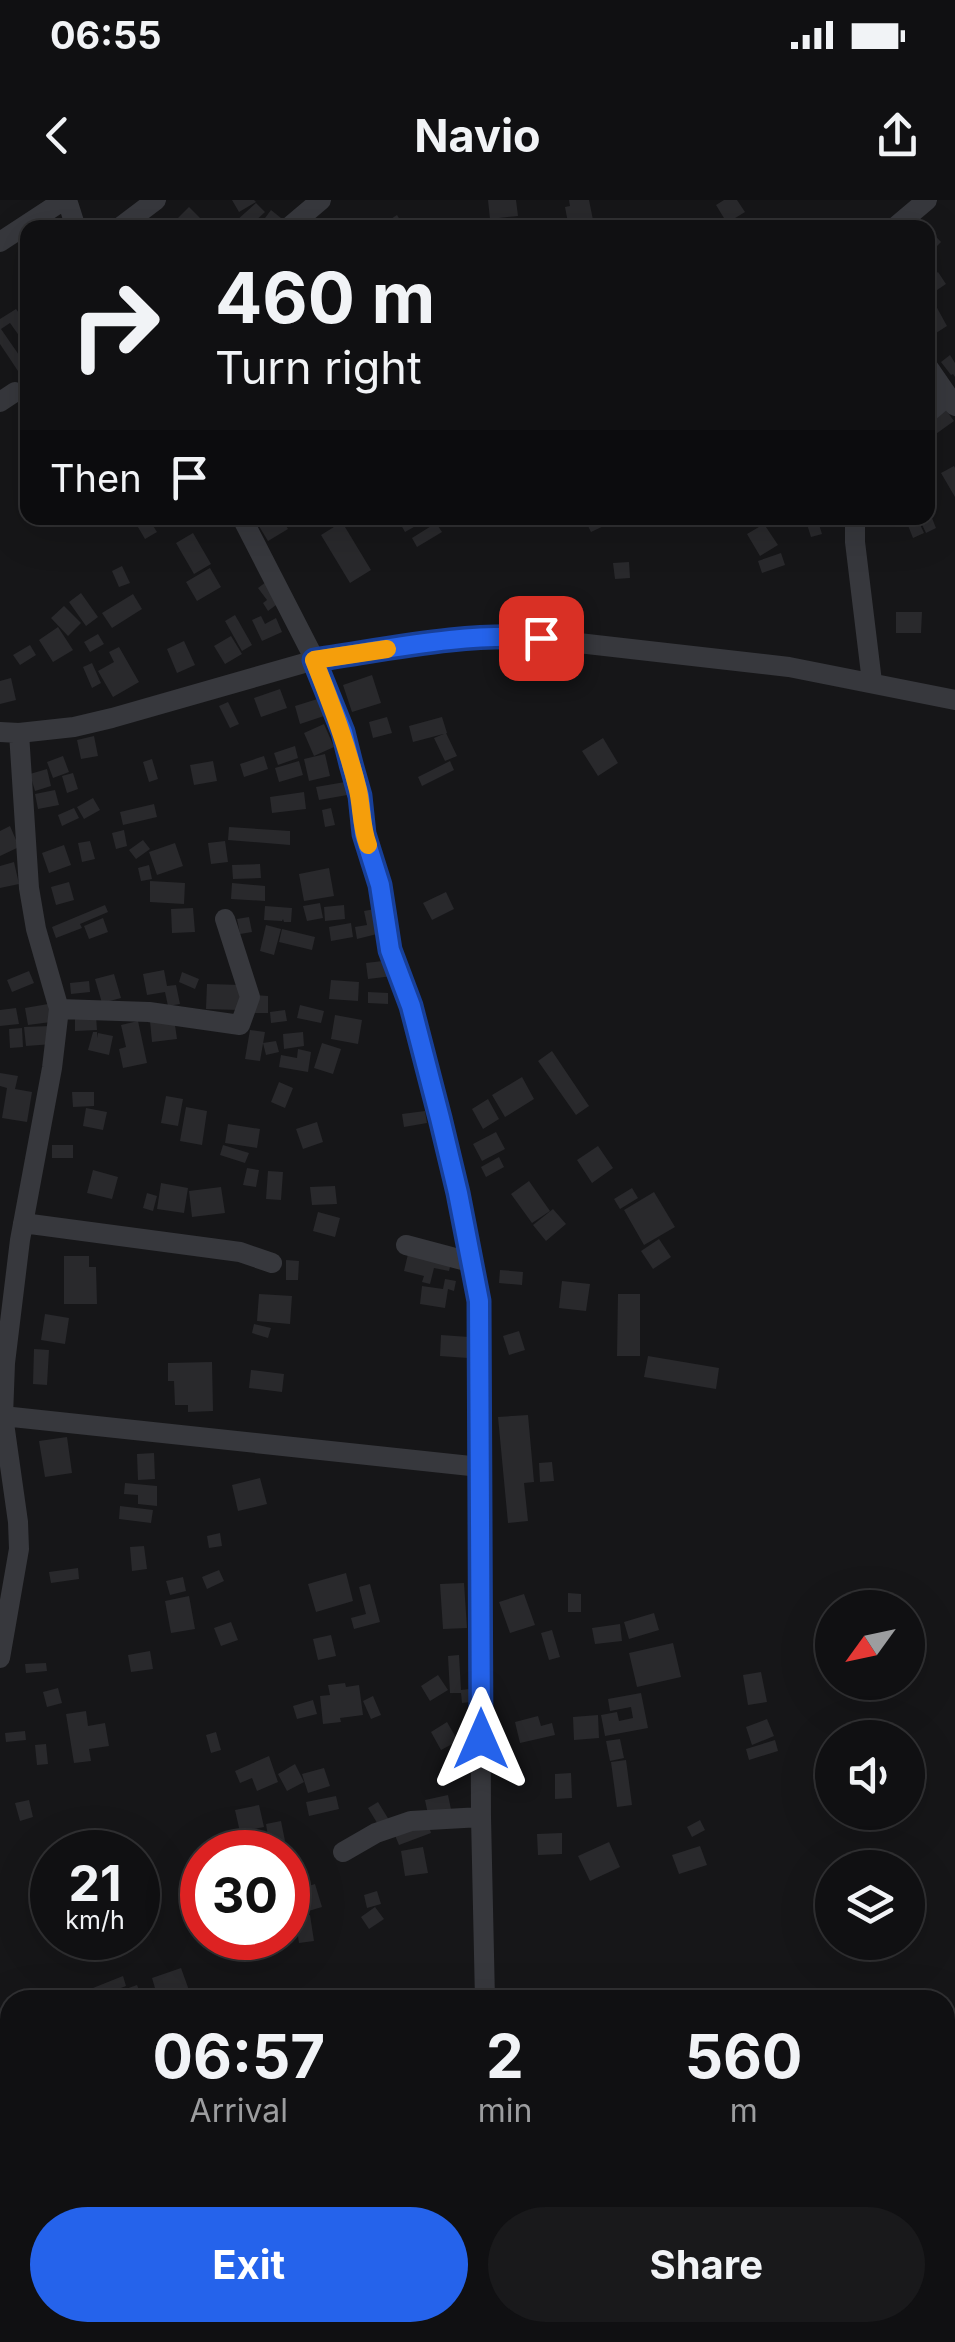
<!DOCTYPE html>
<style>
body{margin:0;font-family:Inter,sans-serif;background:#19191b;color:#f1f3f6;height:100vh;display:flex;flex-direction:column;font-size:38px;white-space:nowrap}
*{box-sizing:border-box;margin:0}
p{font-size:32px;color:#9c9d9f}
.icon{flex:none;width:55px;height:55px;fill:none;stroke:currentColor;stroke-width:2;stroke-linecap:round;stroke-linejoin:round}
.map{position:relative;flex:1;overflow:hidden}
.drawer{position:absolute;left:0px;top:1790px;width:955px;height:352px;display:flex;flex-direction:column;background:#101012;border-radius:30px 30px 0 0;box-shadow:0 10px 40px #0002,0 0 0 2px #303032}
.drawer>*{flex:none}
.hud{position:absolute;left:20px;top:20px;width:915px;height:305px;border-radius:20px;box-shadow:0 10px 40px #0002,0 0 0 2px #303032;background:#101012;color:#f1f3f6;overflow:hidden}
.needle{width:65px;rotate:237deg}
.controls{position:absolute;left:815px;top:1390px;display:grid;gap:20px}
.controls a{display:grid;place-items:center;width:110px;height:110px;border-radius:50%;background:#101012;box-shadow:0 10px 40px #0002,0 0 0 2px #303032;font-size:50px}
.speed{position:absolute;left:30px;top:1630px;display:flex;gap:20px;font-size:50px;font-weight:700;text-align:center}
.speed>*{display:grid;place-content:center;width:130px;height:130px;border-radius:50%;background:#101012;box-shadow:0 10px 40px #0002,0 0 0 2px #303032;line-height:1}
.speed small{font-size:25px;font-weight:400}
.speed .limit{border:15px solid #d22;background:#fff;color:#111}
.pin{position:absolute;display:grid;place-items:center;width:85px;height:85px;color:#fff;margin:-42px;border-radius:20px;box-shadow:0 5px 15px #0006}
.me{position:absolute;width:110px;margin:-55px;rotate:0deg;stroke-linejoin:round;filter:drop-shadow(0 0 8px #0008)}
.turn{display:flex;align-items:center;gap:35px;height:210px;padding:0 30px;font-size:45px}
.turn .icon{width:130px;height:130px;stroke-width:2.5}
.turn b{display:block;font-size:70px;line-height:85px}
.then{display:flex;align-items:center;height:95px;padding:0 30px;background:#0003;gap:20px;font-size:38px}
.eta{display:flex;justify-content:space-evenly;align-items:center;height:170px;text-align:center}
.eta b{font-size:60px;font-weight:700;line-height:70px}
.action{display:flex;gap:20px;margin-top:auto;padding:20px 30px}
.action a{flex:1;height:115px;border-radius:60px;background:#2563eb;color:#fff;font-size:40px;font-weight:700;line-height:115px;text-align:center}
.action a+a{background:#19191b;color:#f1f3f6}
.status{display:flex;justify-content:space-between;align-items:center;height:70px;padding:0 50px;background:#101012;direction:ltr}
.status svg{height:28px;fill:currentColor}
header{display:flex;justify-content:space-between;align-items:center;height:130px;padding:0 30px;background:#101012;font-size:45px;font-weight:700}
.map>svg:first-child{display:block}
.building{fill:#29292c}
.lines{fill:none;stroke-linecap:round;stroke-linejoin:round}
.minor{stroke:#37383d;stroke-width:20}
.route-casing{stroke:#184099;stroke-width:25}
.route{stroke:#2563eb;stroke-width:18}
.slow{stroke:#f59e0b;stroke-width:18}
</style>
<div class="status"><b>06:55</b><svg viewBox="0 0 49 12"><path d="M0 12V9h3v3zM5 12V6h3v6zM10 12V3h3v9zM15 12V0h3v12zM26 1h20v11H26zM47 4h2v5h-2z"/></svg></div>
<header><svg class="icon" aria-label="back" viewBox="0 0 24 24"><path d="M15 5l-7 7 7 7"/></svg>Navio<svg class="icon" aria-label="share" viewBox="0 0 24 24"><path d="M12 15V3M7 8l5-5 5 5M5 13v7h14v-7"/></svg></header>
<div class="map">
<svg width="955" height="2142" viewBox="0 0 955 2142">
<rect width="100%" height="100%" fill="#161618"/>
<!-- building -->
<path class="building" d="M232 0H254L256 2 239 12Z
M488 0H516L518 16 490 19Z
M569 0H589L594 25 569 28 565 7 570 6Z
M724 0H737L745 12 727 23 716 5Z
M256 3 265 12 248 28H243L236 21Z
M189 7 205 23 212 18 218 28H204L202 24 199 28H168Z
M271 10 286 22 282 28H270L262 22Z
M397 15 405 28H377Z
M928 28 941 42 928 55Z
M938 72 946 84 928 96V79Z
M936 106 947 126 936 133 928 117V111Z
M16 109 28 125V148L10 123 1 129 28 168 20 174 0 144V119Z
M950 155 955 163V177L953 174 951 175 941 162Z
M943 206 954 221 933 236 928 228V217Z
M954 266 955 268V297L941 273Z
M928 308 936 328 926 333 919 318H928Z
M143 318H148L157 332 145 339 135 322Z
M254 318H281L288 329 268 341Z
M397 318H430L405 332Z
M584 318H605L608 324 591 332Z
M805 318H817L822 334 811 337Z
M905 318H917L924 333 913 338Z
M342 322 371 370 350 383 321 335Z
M436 323 442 332 417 347 412 338Z
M764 324 778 345 760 356 747 334Z
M193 333 211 364 194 374 176 343Z
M781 353 785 365 762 373 758 361Z
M629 362 630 378 615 379 613 363Z
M122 366 130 383 119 387 112 371Z
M210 368 221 387 197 401 186 382Z
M266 382 280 402 268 411 263 403 267 400 258 388Z
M81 393 98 417 86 426 69 402Z
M133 394 142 409 112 428 102 413Z
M64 406 81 423 68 436 51 418Z
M896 412H922L921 433H896Z
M235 415 252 445 242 451 225 421Z
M261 416 265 424 276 418 282 432 262 441 252 420Z
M58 427 73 450 53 462 39 440Z
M98 434 104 444 90 452 84 442Z
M231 436 242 454 225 464 214 446Z
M184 441 195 465 177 473 167 449Z
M30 445 36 455 20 465 13 455Z
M119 447 139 482 113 497 98 471 114 462 109 452Z
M92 463 101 483 92 488 83 467Z
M372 475 381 503 352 512 343 485Z
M11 478 16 500 0 504V481Z
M280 489 287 508 261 517 254 498Z
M324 497 330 514 300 524 295 506Z
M228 502 239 524 230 528 219 506Z
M387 517 392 533 373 538 369 522Z
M442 517 447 533 413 542 409 526Z
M324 524 334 547 314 556 304 533Z
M446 533 457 556 445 561 434 538Z
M94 536 98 556 81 559 77 540Z
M603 538 618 563 598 576 582 551Z
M295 546 298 558 278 565 274 553Z
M325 554 330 576 309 581 304 559Z
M63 556 69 572 53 578 47 562Z
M264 556 268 569 244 577 240 564Z
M152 559 158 579 149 582 143 562Z
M213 561 217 581 194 585 190 565Z
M299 561 303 575 279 582 275 568Z
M450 561 454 570 422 586 418 577Z
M47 569 51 586 35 591 30 574Z
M73 573 78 589 67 593 62 576Z
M351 581 353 594 319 600 316 587Z
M55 590 59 605 38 609 35 594Z
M304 592 306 609 272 613 270 597Z
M93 598 100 610 84 619 77 607Z
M154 604 157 617 123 625 120 612Z
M74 608 79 618 62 626 58 615Z
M331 608 335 625 325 627 322 610Z
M10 626 19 647 0 656V631Z
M229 627 290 631V645L228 640Z
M124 630 127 646 116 649 112 633Z
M143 640 150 649 136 659 129 650Z
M90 641 95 659 82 662 78 643Z
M225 641 228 662 211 664 208 643Z
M175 643 183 666 157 675 149 652Z
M64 645 71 665 49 673 42 653Z
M14 662 19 684 0 688V666Z
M260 664 261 678 233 679 232 665Z
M149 665 152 679 141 681 138 668Z
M329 668 334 696 304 701 299 674Z
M150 681 185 683 184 704 150 702Z
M69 682 74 700 56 705 51 687Z
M232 683 265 686V701L231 699Z
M446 692 454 709 432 720 423 703Z
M320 703 323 718 307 721 303 706Z
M105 705 108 712 80 724 82 728 56 738 52 727Z
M344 705 345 719 325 721 324 707Z
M265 706 292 708 291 722H284L283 719 282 721 264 720Z
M193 708 195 732 172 733 171 709Z
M380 708 385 732 357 739 355 727 367 725 364 711Z
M249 717 252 732 240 734 237 719Z
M103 718 108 732 89 739 84 726Z
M351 723 353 737 331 741 329 727Z
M266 725 281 729 274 755 260 751Z
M282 729 315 737 312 750 279 742Z
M391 760 393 776 368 779 366 763Z
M164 770 167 786 176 785 180 804 168 806 165 792 147 795 143 774Z
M29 771 34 783 12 792 7 780Z
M182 772 199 779 195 789 179 782Z
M114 774 121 798 102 803 95 779Z
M331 780 359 782 358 801 329 799Z
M89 781 90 792 71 794 70 783Z
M207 784 241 785 240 810 206 809Z
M368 792 388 793V804L368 803Z
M254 795 268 796V813H253Z
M48 804 51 822 28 825 25 808Z
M300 805 324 811 321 823 297 818Z
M16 808 19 824 0 826V810Z
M285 810 287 821 271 823 270 812Z
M335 815 362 820 358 844 331 839Z
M75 816H96L97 830 75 831Z
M174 818 177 839 152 842 150 821Z
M138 821 147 863 123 868 119 849 126 847 121 825Z
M51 826 53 844 26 846 24 827Z
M22 828 23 847 10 848 9 829Z
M250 830 265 832 260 861 245 859Z
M93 832H97V838L98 833 113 836 109 855 88 850Z
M303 832 304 846 284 849 283 834Z
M276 841 279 852 266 855 263 843Z
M322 843 341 849 333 874 314 868Z
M298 849 311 852 308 872 279 867 281 855 297 858Z
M552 851 589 906 576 915 538 861Z
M0 873 18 876 15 889 32 892 27 922 2 918 7 888 0 886Z
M522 877 534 899 505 917 492 895Z
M279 882 293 888 285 908 271 902Z
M72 892H94V906L73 907Z
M166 896 183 899 178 926 161 923Z
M488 899 499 919 483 929 472 909Z
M186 907 207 911 202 945 180 941Z
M86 908 107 912 103 930 83 926Z
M425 911 427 923 404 927 402 914Z
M317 922 323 942 303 949 296 929Z
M228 924 260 929 257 948 225 943Z
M496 932 505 949 482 961 473 944Z
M52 945H73V958H52Z
M223 945 249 953 245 963 220 955Z
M598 946 613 968 592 983 577 960Z
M499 957 504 967 486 977 481 967Z
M247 968 259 970 256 987 243 985Z
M93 970 118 977 112 999 87 993Z
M268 971 283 972 281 1000 266 999Z
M529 981 550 1011 532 1023 511 994Z
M161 983 188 988 184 1013 157 1009Z
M335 986 337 1004 312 1005 310 987Z
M221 987 225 1013 192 1017 189 991Z
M632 988 638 998 620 1009 614 999Z
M654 992 675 1027 644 1045 624 1010Z
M147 993 157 996 153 1011 143 1008Z
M553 1009 566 1024 546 1041 533 1025Z
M318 1012 340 1018 335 1037 313 1031Z
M659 1039 671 1057 653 1069 641 1051Z
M408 1054 451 1063 449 1071 434 1068 430 1084 422 1082 424 1076 404 1071Z
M64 1056H89V1067H96L97 1104H64Z
M286 1060 299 1061 298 1080H286Z
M500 1070 523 1072 522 1085 499 1083Z
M445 1079 456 1081 454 1091 448 1089 445 1108 420 1104 422 1086 443 1089Z
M562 1081 590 1084 586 1111 559 1108Z
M259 1094 292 1096 290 1124 257 1121Z
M618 1094H640V1156H617Z
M45 1114 69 1118 65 1144 41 1140Z
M254 1124 271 1128 268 1138 252 1133Z
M519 1131 525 1150 509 1155 503 1136Z
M441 1135 469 1137 468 1158 440 1156Z
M34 1149 49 1150 47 1185 33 1184Z
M648 1156 719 1168 716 1189 644 1177Z
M212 1162 213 1211 188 1212V1205H175L174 1181H168V1163Z
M251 1170 284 1174 282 1192 249 1188Z
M528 1215 534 1282 524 1283 528 1321 508 1323 498 1217Z
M67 1237 72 1273 45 1277 39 1241Z
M154 1253 155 1279 138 1280 137 1254Z
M552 1262 554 1281 540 1282 539 1263Z
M260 1278 267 1304 238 1311 232 1285Z
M125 1283 157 1286V1306L138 1304V1295L124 1294Z
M120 1306 153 1310 151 1323 119 1319Z
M220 1333 222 1346 209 1348 207 1336Z
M144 1346 147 1369 132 1371 130 1347Z
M78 1368 79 1379 51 1383 49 1372Z
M219 1370 224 1381 207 1389 202 1377Z
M346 1373 353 1401 316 1412 308 1384Z
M183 1377 186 1391 170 1395 166 1381Z
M464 1383 467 1428 443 1429 440 1384Z
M370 1384 380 1422 354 1429 351 1418 366 1414 359 1387Z
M568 1393 581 1394V1412H568Z
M524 1394 535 1425 510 1433 499 1402Z
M189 1396 195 1429 171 1433 165 1401Z
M654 1413 659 1430 629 1439 624 1422Z
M231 1422 238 1440 221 1446 214 1428Z
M620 1424 622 1441 595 1444 592 1428Z
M552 1430 560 1457 549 1460 541 1433Z
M331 1435 336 1456 318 1460 313 1439Z
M673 1443 681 1477 637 1487 629 1453Z
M150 1451 153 1469 131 1472 128 1455Z
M459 1455 461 1490 478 1488 479 1501 462 1503 461 1493H450L448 1456Z
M46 1463 47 1471 26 1473 25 1464Z
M761 1472 767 1502 748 1505 743 1475Z
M438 1475 448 1490 430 1501 421 1486Z
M345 1483 346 1487 359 1485 363 1515 340 1518 341 1522 323 1524 320 1496 330 1495 328 1485Z
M58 1488 62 1503 47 1507 43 1492Z
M641 1493 648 1528 605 1536 601 1515 617 1512 619 1521 633 1518 631 1507 610 1511 608 1499Z
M373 1496 381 1515 371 1519 363 1501Z
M313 1500 317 1514 297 1519 293 1506Z
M86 1511 88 1526 105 1523 109 1546 89 1549 91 1561 74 1563 66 1514Z
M598 1515 599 1538 574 1540 573 1517Z
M538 1516 541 1526 552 1523 555 1535 520 1543 515 1522Z
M767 1519 774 1536 752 1545 746 1527Z
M447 1522 458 1541 441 1550 431 1532Z
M25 1531 26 1540 6 1542 5 1533Z
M216 1532 221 1550 211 1553 206 1535Z
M620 1539 624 1558 610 1561 606 1541Z
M775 1540 778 1551 749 1560 746 1549Z
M46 1544 48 1564 37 1565 35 1545Z
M269 1556 278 1582 257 1591 252 1578 240 1583 235 1571Z
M626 1560 632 1605 617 1607 611 1562Z
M295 1564 304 1582 287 1591 278 1574Z
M324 1568 330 1586 308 1593 302 1574Z
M571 1573 572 1598 555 1599V1574Z
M448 1595 452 1614 429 1619 425 1600Z
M336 1596 339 1609 309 1616 306 1602Z
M29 1600 33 1617 20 1621 15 1603Z
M378 1602 389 1620 379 1626 368 1608Z
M259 1605 264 1627 240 1632 235 1610Z
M427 1620 431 1633 399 1645 394 1633Z
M700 1620 705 1630 692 1637 687 1627Z
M281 1621 286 1646 270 1649 266 1624Z
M562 1633V1654L538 1655 537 1634Z
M609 1642 620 1667 590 1681 578 1656Z
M700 1646 707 1665 679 1674 672 1655Z
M423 1647 428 1673 405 1676 401 1651Z
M315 1684 322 1707 295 1715 288 1692Z
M377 1691 381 1704 367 1708 364 1695Z
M375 1707 384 1719 369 1729 361 1717Z
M310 1715 314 1741 299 1743 295 1717Z
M181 1768 190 1793 170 1800H149L146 1792 155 1788 152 1778Z
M123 1776 126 1786 90 1800H63Z
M137 1785 143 1800H130L126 1789Z
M896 2132H935V2133L907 2142H899Z"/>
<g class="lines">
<!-- minor -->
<path class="minor" d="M67 0 76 28
M119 28 156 0
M288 28 321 0
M894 28 927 0
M0 42 64 0
M928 167 955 206
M0 202 15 192
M928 213 948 196
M242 318 315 460 343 532 359 596 364 635 380 685 390 750 411 805 459 993 479 1101 481 1617 485 1800
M855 318V342L872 482
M0 532 19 533 74 527 112 518 315 460 440 441 517 436 789 467 955 500
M59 809 149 812 240 825 250 797 225 719
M23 1023 240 1052 272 1063
M406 1045 470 1062
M3 1216 480 1267
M0 1458 19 1349 18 1322 3 1216 5 1163 20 1040 52 868 59 809 36 729 29 688 19 533
M343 1652 376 1633 411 1621 481 1617
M497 2132 498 2142"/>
</g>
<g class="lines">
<!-- route casing -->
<g class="route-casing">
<path id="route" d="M481 1539 479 1101 458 993 440 918 411 806 390 750 380 685 364 634 360 596 351 564 343 532 314 460C389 449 465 432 541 438"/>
</g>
<!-- route -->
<use href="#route" class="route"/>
<!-- slow -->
<path class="slow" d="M368 645C361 627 362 608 358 590 347 545 331 503 314 460L387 449"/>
</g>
</svg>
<div class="controls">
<a><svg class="needle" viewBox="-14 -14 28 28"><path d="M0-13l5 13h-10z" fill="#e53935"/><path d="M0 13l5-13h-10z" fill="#9c9d9f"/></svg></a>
<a><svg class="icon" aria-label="sound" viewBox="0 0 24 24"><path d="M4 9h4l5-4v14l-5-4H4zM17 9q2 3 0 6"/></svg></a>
<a><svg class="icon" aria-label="layers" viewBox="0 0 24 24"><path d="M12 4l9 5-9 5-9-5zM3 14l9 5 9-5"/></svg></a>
</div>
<div class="speed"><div>21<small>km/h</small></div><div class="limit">30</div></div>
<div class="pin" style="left:541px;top:438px;background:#d93025"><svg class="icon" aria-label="arrive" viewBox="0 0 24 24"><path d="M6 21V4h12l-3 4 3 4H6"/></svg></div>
<svg class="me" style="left:481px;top:1539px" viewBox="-20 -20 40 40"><path d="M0-17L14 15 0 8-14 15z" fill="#2563eb" stroke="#fff" stroke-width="4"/></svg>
<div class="hud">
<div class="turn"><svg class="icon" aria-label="right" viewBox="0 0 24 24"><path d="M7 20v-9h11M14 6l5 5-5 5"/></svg><div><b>460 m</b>Turn right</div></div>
<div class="then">Then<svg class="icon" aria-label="arrive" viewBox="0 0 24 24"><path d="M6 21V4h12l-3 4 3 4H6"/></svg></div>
</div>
<section class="drawer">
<div class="eta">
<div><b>06:57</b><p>Arrival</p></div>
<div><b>2</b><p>min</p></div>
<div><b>560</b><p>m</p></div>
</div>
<div class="action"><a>Exit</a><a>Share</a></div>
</section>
</div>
